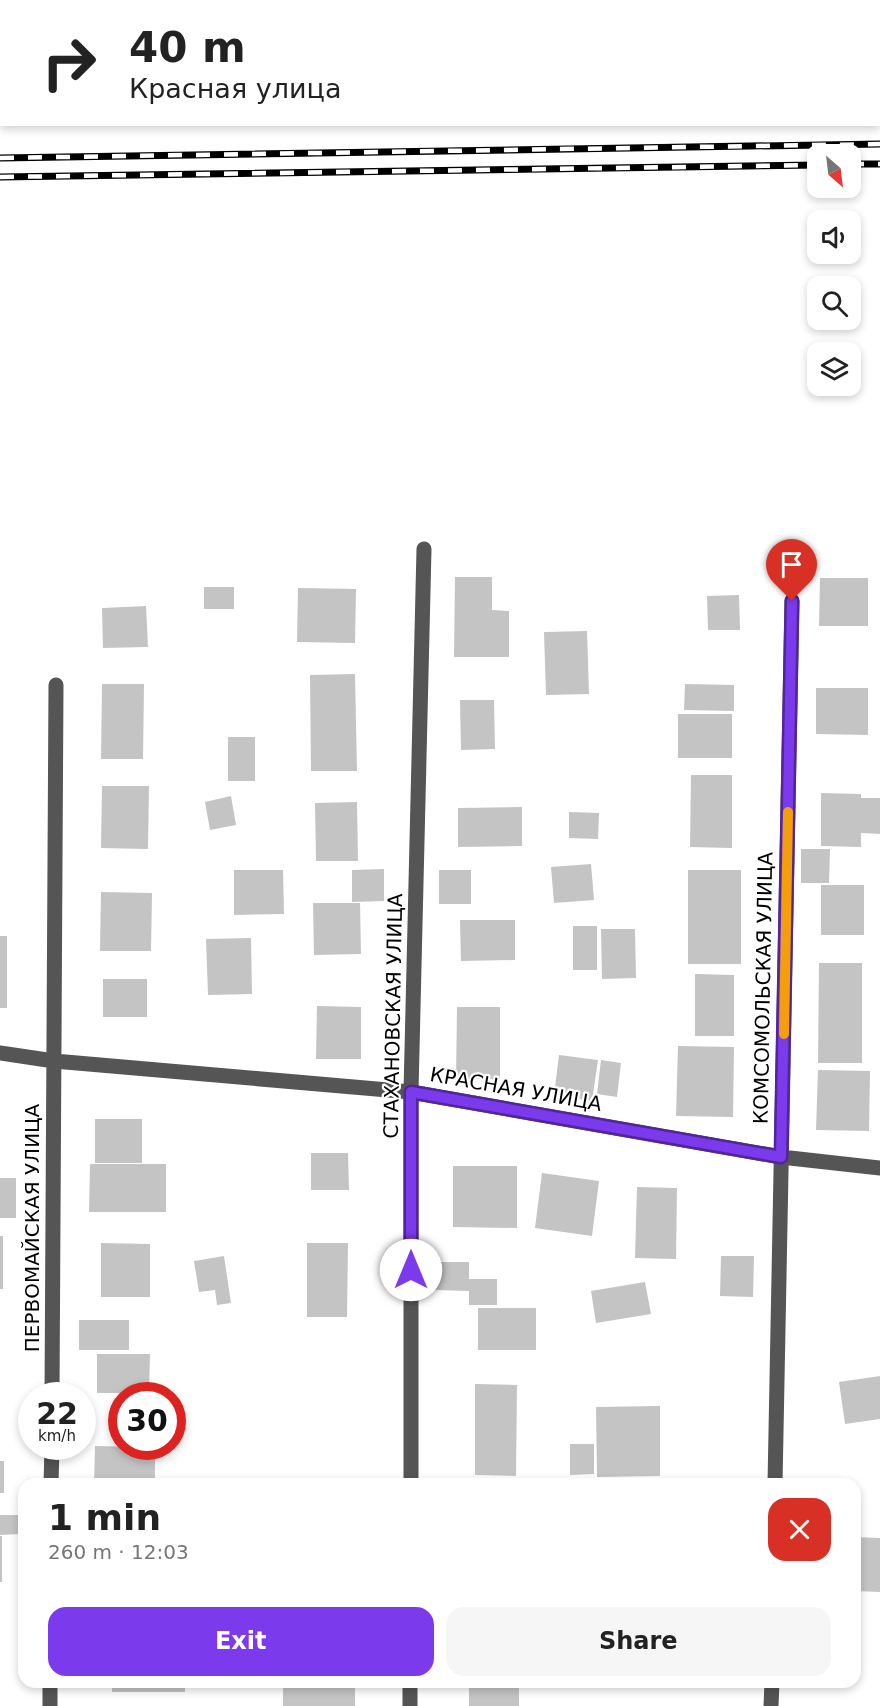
<!DOCTYPE html>
<meta charset="utf-8">
<style>
body{margin:0;font-family:"DejaVu Sans",sans-serif;background:#f6f6f6;color:#222;height:100vh;display:flex;flex-direction:column;font-size:22px;white-space:nowrap}
*{box-sizing:border-box;margin:0}
p{font-size:20px;color:#767676}
.icon{flex:none;width:33px;height:33px;fill:none;stroke:currentColor;stroke-width:2;stroke-linecap:round;stroke-linejoin:round}
.map{position:relative;flex:1;overflow:hidden}
.side{position:absolute;left:18px;top:1478px;width:843px;height:210px;display:flex;flex-direction:column;background:#fff;border-radius:18px;box-shadow:0 3px 9px #0003}
.side>*{flex:none}
.hud{position:absolute;left:0px;top:0px;width:880px;height:126px;box-shadow:0 3px 9px #0003;background:#fff;color:#222;overflow:hidden}
.needle{width:39px;rotate:152deg}
.controls{position:absolute;left:807px;top:144px;display:grid;gap:12px}
.controls a{display:grid;place-items:center;width:54px;height:54px;border-radius:12px;background:#fff;box-shadow:0 3px 9px #0003;font-size:30px}
.speed{position:absolute;left:18px;top:1382px;display:flex;gap:12px;font-size:30px;font-weight:700;text-align:center}
.speed>*{display:grid;place-content:center;width:78px;height:78px;border-radius:50%;background:#fff;box-shadow:0 3px 9px #0003;line-height:1}
.speed small{font-size:15px;font-weight:400}
.speed .limit{border:9px solid #d22;background:#fff;color:#111}
.pin{position:absolute;display:grid;place-items:center;width:51px;height:51px;color:#fff;margin:-62px -26px;border-radius:50% 50% 50% 0;rotate:-45deg;box-shadow:0 0 6px #0007}
.pin .icon{rotate:45deg}
.me{position:absolute;width:66px;margin:-33px;rotate:0deg;stroke-linejoin:round;filter:drop-shadow(0 0 4px #0008)}
.turn{display:flex;align-items:center;gap:21px;height:126px;padding:0 30px;font-size:27px}
.turn .icon{width:78px;height:78px;stroke-width:2.5}
.turn b{display:block;font-size:42px;line-height:51px}
.round{display:grid;place-items:center;flex:none;width:63px;height:63px;border-radius:18px;background:#f6f6f6}
.head{display:flex;align-items:center;justify-content:space-between;height:102px;padding:0 30px}
h1{font-size:36px;font-weight:700;line-height:45px}
.action{display:flex;gap:12px;margin-top:auto;padding:12px 30px}
.action a{flex:1;height:69px;border-radius:18px;background:#7c3aed;color:#fff;font-size:24px;font-weight:700;line-height:69px;text-align:center}
.action a+a{background:#f6f6f6;color:#222}
.map>svg:first-child{display:block}
.building{fill:#c4c4c4}
.lines{fill:none;stroke-linecap:round;stroke-linejoin:round}
.minor{stroke:#555;stroke-width:15}
.rail-casing{stroke:#000;stroke-width:7}
.rail{stroke:#fff;stroke-width:4.5;stroke-dasharray:14;stroke-linecap:butt}
.route-casing{stroke:#51269a;stroke-width:15}
.route{stroke:#7c3aed;stroke-width:10}
.slow{stroke:#f59e0b;stroke-width:10}
.labels{text-anchor:middle;dominant-baseline:central;stroke-width:4.5;stroke-linejoin:round;paint-order:stroke}
.street-label{font-size:20px;fill:#000;stroke:#fff}
</style>
<div class="map">
<svg width="880" height="1706" viewBox="0 0 880 1706">
<rect width="100%" height="100%" fill="#fff"/>
<!-- building -->
<path class="building" d="M455 577H492V610L509 611V657H454Z
M820 578H868V626H819Z
M204 587H234V609H204Z
M298 588 356 589 355 643 297 642Z
M739 595 740 630H708L707 596Z
M146 606 148 647 103 648 102 608Z
M587 631 589 694 546 695 544 632Z
M355 674 357 771H311L310 675Z
M102 684H144L143 759H101Z
M685 684 734 685V711L684 710Z
M816 688H868V735L816 734Z
M460 700H494L495 749 461 750Z
M678 714H732V758H678Z
M228 737H255V781H228Z
M691 775H732V848L690 847Z
M102 786H149L148 849 101 848Z
M821 793 861 794V798H880V834L861 833V847L821 846Z
M231 796 236 825 210 830 205 802Z
M357 802 358 861H316L315 803Z
M522 807V846L458 847V808Z
M569 812 599 813 598 839 569 838Z
M801 849H830L829 883H801Z
M591 864 594 900 554 903 551 867Z
M384 869V901L352 902V870Z
M234 870H283L284 914 234 915Z
M439 870H471V904H439Z
M688 870H741V964H688Z
M821 885H864V935H821Z
M101 892 152 893 151 951H100Z
M313 903H360L361 954 314 955Z
M460 920H515V960L461 961Z
M573 926H597V970H573Z
M601 929H635L636 978 602 979Z
M0 936H7V1008H0Z
M251 938 252 994 208 995 206 939Z
M819 963H862V1063H818Z
M695 974 734 975V1036H695Z
M103 979H147V1017H103Z
M317 1006 361 1007V1059H316Z
M457 1007H500V1079H456Z
M678 1046 734 1047 733 1117 676 1116Z
M559 1055 598 1060 592 1101 554 1095Z
M601 1060 621 1063 617 1097 597 1094Z
M818 1070 870 1071 869 1131 816 1130Z
M95 1119H142V1163H95Z
M311 1153H348L349 1190H311Z
M90 1164H166V1212H89Z
M453 1166H517V1228L453 1227Z
M542 1173 599 1181 592 1236 535 1228Z
M0 1178H16V1218H0Z
M637 1187 677 1188 676 1259 635 1258Z
M0 1236H3V1289H0Z
M101 1243 150 1244V1297H101Z
M307 1243H348L347 1317H307Z
M224 1256 231 1303 217 1305 215 1290 199 1292 194 1261Z
M721 1256H754L753 1297 720 1296Z
M437 1262H469V1279H497V1305H469V1291L436 1290Z
M645 1282 651 1314 596 1323 591 1291Z
M478 1308H536V1350H478Z
M79 1320H129V1350H79Z
M97 1354H150L149 1393H97Z
M880 1376V1419L845 1424 839 1382Z
M475 1384 517 1385 516 1476 475 1475Z
M660 1406V1476L597 1477 596 1407Z
M570 1444H594V1474L570 1475Z
M95 1446 155 1447V1484H94Z
M0 1461H4V1493H0Z
M0 1515H20V1534L0 1535Z
M0 1536H2V1582H0Z
M855 1537 880 1538V1592L855 1591Z
M112 1682H185V1692H112Z
M469 1682H519V1706H469Z
M283 1686 355 1687V1706H283Z"/>
<g class="lines">
<!-- minor -->
<path class="minor" d="M0 1053 54 1061 411 1092 781 1157 880 1168
M52 1395 56 685
M51 1484 52 1446
M411 1484V1092L424 549
M775 1484 792 601
M50 1706V1682
M410 1706V1682
M771 1706 772 1682"/>
<!-- rail casing -->
<g class="rail-casing">
<path id="rail" d="M0 158 880 144
M850 164H880
M0 177 818 165"/>
</g>
<!-- rail -->
<use href="#rail" class="rail"/>
</g>
<g class="lines">
<!-- route casing -->
<g class="route-casing">
<path id="route" d="M411 1270V1092L781 1157 792 601"/>
</g>
<!-- route -->
<use href="#route" class="route"/>
<!-- slow -->
<path class="slow" d="M784 1034 788 812"/>
</g>
<g class="labels">
<!-- street labels -->
<g class="street-label">
<text transform="translate(763 988) rotate(-89)">КОМСОМОЛЬСКАЯ УЛИЦА</text>
<text transform="translate(393 1016) rotate(-89)">СТАХАНОВСКАЯ УЛИЦА</text>
<text transform="translate(516 1089) rotate(10)">КРАСНАЯ УЛИЦА</text>
<text transform="translate(32 1228) rotate(-90)">ПЕРВОМАЙСКАЯ УЛИЦА</text>
</g>
</g>
</svg>
<div class="controls">
<a><svg class="needle" viewBox="-14 -14 28 28"><path d="M0-13l5 13h-10z" fill="#e53935"/><path d="M0 13l5-13h-10z" fill="#767676"/></svg></a>
<a><svg class="icon" aria-label="sound" viewBox="0 0 24 24"><path d="M4 9h4l5-4v14l-5-4H4zM17 9q2 3 0 6"/></svg></a>
<a><svg class="icon" aria-label="search" viewBox="0 0 24 24"><circle cx="10" cy="10" r="6"/><path d="M15 15l6 6"/></svg></a>
<a><svg class="icon" aria-label="layers" viewBox="0 0 24 24"><path d="M12 4l9 5-9 5-9-5zM3 14l9 5 9-5"/></svg></a>
</div>
<div class="speed"><div>22<small>km/h</small></div><div class="limit">30</div></div>
<div class="pin" style="left:792px;top:601px;background:#d93025"><svg class="icon" aria-label="arrive" viewBox="0 0 24 24"><path d="M6 21V4h12l-3 4 3 4H6"/></svg></div>
<svg class="me" style="left:411px;top:1270px" viewBox="-20 -20 40 40"><circle r="19" fill="#fff"/><path d="M0-13L10 11 0 6-10 11z" fill="#7c3aed"/></svg>
<div class="hud">
<div class="turn"><svg class="icon" aria-label="right" viewBox="0 0 24 24"><path d="M7 20v-9h11M14 6l5 5-5 5"/></svg><div><b>40 m</b>Красная улица</div></div>
</div>
<section class="side">
<div class="head"><div><h1>1 min</h1><p>260 m · 12:03</p></div><a class="round" style="background:#d93025;color:#fff"><svg class="icon" aria-label="close" viewBox="0 0 24 24"><path d="M6 6l12 12M18 6L6 18"/></svg></a></div>
<div class="action"><a>Exit</a><a>Share</a></div>
</section>
</div>
